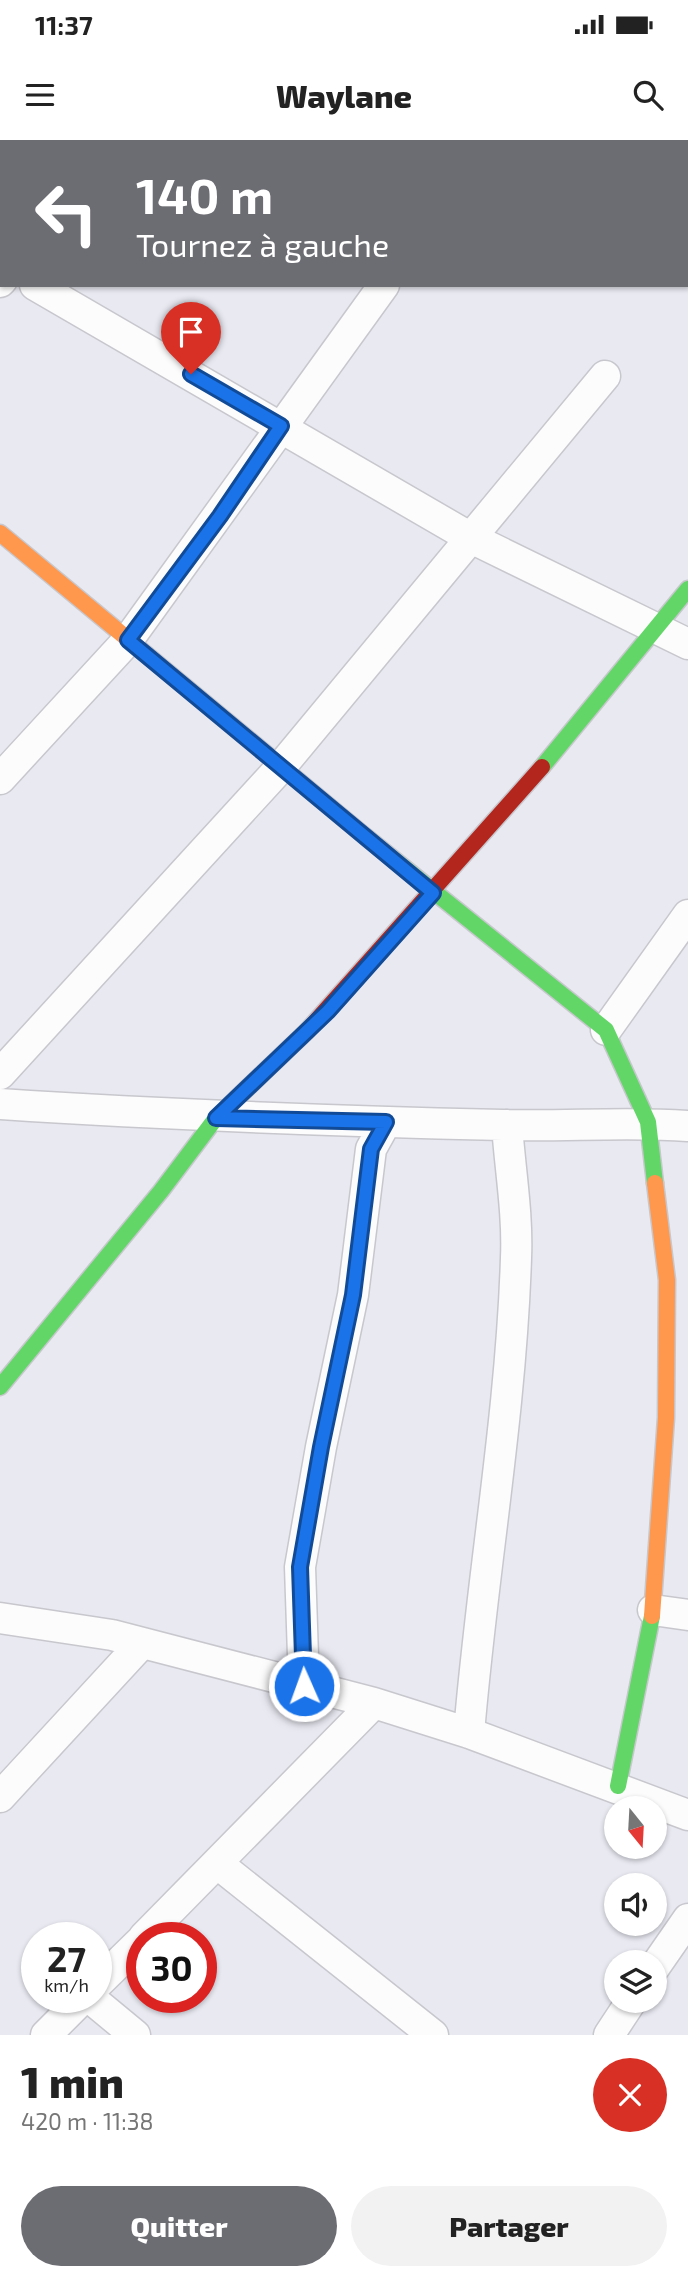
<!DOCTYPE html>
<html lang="fr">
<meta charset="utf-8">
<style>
body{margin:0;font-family:"Exo 2",sans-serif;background:#f2f2f2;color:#222;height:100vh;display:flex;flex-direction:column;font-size:26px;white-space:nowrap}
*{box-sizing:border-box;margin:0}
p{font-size:23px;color:#767676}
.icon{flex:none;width:38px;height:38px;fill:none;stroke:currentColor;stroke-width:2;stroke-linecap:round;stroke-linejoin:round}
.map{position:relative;height:1895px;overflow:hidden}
.side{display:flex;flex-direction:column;background:#fff;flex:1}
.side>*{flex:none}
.banner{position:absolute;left:0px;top:0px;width:690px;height:147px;box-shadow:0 2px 5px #0004;background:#6c6c73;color:#fff;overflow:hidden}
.needle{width:46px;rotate:162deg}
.controls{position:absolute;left:604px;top:1656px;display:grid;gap:14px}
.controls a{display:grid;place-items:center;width:63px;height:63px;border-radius:50%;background:#fff;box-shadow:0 2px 5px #0004;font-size:35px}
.speed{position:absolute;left:21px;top:1782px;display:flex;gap:14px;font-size:35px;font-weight:700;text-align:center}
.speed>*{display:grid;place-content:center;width:91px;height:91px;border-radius:50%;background:#fff;box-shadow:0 2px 5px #0004;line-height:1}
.speed small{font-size:18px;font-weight:400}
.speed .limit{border:10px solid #d22;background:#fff;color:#111}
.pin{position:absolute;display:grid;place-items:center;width:60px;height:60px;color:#fff;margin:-72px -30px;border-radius:50% 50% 50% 0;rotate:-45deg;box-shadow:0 0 7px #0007}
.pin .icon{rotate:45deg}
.me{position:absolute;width:77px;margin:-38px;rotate:358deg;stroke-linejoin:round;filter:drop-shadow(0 0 5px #0008)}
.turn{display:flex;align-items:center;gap:24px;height:147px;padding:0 21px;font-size:32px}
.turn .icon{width:91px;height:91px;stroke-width:2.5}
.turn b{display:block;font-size:49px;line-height:60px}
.round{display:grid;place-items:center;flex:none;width:74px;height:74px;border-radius:37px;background:#f2f2f2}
.headline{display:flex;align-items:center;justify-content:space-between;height:119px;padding:0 21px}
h1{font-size:42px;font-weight:800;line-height:52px}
.button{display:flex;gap:14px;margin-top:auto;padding:14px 21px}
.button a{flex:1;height:80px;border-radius:42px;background:#6c6c73;color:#fff;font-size:28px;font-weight:800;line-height:80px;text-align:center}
.button a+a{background:#f2f2f2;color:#222}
.status{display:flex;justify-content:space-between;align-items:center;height:49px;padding:0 35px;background:#fff;direction:ltr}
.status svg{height:19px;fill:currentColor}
header{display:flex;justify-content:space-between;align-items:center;height:91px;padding:0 21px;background:#fff;font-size:32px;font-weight:800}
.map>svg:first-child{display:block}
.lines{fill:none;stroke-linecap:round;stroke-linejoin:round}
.street-casing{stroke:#c7c7cd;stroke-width:33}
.fast-casing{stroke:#c7c7cd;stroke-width:19}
.slow-casing{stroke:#c7c7cd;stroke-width:19}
.jam-casing{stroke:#c7c7cd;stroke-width:19}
.street{stroke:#fcfcfd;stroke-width:30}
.fast{stroke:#63d668;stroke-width:16}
.slow{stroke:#ff974d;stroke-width:16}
.jam{stroke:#b3261e;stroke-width:16}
.route-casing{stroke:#114b97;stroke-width:18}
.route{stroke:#1a73e8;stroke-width:12}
</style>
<div class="status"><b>11:37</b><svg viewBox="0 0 49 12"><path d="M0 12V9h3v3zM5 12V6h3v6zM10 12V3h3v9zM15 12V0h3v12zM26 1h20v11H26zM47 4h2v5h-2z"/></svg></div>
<header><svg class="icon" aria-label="menu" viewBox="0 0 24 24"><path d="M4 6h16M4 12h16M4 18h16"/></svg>Waylane<svg class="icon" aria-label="search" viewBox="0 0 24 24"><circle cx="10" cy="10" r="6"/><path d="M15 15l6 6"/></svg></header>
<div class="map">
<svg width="688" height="1895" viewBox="0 0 688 1895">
<rect width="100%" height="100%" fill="#e9e9f2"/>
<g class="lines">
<!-- street casing -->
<g class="street-casing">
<path id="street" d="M427 0 430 2
M108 2 110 0
M0 142 2 140
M35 145 471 398 688 504
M0 639 128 500 384 145
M606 890 688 775
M0 934 280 628 605 236
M0 964C168 975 335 981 503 985 565 987 626 981 688 986
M653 1470 688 1475
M0 1478 112 1495 374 1563
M304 1546 300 1427 321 1307 353 1155 371 1009 386 982
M469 1593C482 1434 511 1277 516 1118 518 1074 510 1029 507 985
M0 1657 142 1503
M218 1724 433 1895
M144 1797 374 1563 469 1593 688 1675
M654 1828 688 1779
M96 1845 142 1800
M89 1857 135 1895
M46 1895 84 1857
M609 1895 632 1860"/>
</g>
<!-- fast casing -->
<g class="fast-casing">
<path id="fast" d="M542 627 688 449
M366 697 606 890 648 982 655 1043
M0 1247 161 1051 216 978 307 891
M618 1646 652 1476"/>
</g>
<!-- slow casing -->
<g class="slow-casing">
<path id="slow" d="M0 393 366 697
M652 1476 666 1278 667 1140 655 1043"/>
</g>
<!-- jam casing -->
<g class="jam-casing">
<path id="jam" d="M307 891 542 627"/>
</g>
<!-- street -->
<use href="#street" class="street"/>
<!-- fast -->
<use href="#fast" class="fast"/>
<!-- slow -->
<use href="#slow" class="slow"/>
<!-- jam -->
<use href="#jam" class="jam"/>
</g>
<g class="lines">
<!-- route casing -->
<g class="route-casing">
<path id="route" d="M191 234 281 286 220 376 128 500 433 753 328 871 216 978 386 982 371 1009 353 1155 321 1307 300 1427 304 1546"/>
</g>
<!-- route -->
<use href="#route" class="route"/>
</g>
</svg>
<div class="controls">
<a><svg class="needle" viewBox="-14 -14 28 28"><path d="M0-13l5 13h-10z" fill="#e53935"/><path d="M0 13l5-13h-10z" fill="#767676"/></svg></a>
<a><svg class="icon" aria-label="sound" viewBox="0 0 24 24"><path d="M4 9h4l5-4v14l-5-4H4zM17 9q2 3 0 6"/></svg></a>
<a><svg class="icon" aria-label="layers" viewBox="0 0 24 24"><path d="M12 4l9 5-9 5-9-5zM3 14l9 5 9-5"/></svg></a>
</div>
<div class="speed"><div>27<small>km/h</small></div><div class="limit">30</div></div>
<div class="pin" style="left:191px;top:234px;background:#d93025"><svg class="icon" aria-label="arrive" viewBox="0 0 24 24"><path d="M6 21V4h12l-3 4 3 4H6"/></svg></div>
<svg class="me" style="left:304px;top:1546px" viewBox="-20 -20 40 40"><circle r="17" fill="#1a73e8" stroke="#fff" stroke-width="3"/><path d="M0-11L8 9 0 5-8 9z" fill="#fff"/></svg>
<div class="banner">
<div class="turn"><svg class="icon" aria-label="left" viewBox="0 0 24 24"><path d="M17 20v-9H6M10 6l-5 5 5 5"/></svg><div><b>140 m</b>Tournez à gauche</div></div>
</div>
</div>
<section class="side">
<div class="headline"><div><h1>1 min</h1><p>420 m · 11:38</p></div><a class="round" style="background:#d93025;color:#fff"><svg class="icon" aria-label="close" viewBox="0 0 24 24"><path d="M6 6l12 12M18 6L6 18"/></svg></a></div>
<div class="button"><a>Quitter</a><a>Partager</a></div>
</section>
